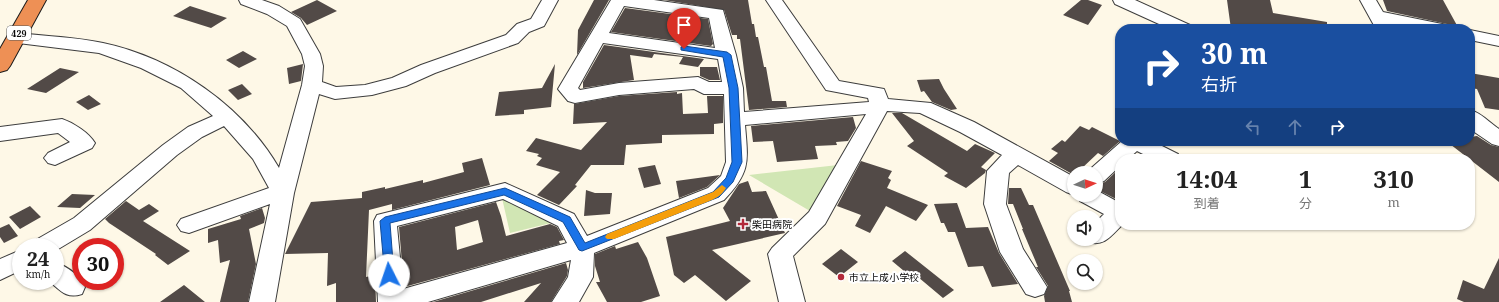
<!DOCTYPE html>
<html lang="ja">
<meta charset="utf-8">
<style>
body{margin:0;font-family:"Noto Serif","Noto Sans JP",serif;background:#f2f2f2;color:#222;height:100vh;display:flex;flex-direction:column;font-size:15px;white-space:nowrap}
*{box-sizing:border-box;margin:0}
p{font-size:13px;color:#767676}
.icon{flex:none;width:22px;height:22px;fill:none;stroke:currentColor;stroke-width:2;stroke-linecap:round;stroke-linejoin:round}
.map{position:relative;flex:1;overflow:hidden}
.details{position:absolute;left:1115px;top:154px;width:360px;height:76px;display:flex;flex-direction:column;background:#fff;border-radius:16px;box-shadow:0 1px 3px #0004}
.details>*{flex:none}
.banner{position:absolute;left:1115px;top:24px;width:360px;height:122px;border-radius:16px;box-shadow:0 1px 3px #0004;background:#1a4fa0;color:#fff;overflow:hidden}
.needle{width:26px;rotate:86deg}
.controls{position:absolute;left:1067px;top:166px;display:grid;gap:8px}
.controls a{display:grid;place-items:center;width:36px;height:36px;border-radius:50%;background:#fff;box-shadow:0 1px 3px #0004;font-size:20px}
.speed{position:absolute;left:12px;top:238px;display:flex;gap:8px;font-size:20px;font-weight:700;text-align:center}
.speed>*{display:grid;place-content:center;width:52px;height:52px;border-radius:50%;background:#fff;box-shadow:0 1px 3px #0004;line-height:1}
.speed small{font-size:10px;font-weight:400}
.speed .limit{border:6px solid #d22;background:#fff;color:#111}
.pin{position:absolute;display:grid;place-items:center;width:34px;height:34px;color:#fff;margin:-41px -17px;border-radius:50% 50% 50% 0;rotate:-45deg;box-shadow:0 0 4px #0007}
.pin .icon{rotate:45deg}
.me{position:absolute;width:44px;margin:-22px;rotate:356deg;stroke-linejoin:round;filter:drop-shadow(0 0 3px #0008)}
.turn{display:flex;align-items:center;gap:14px;height:84px;padding:0 20px;font-size:18px}
.turn .icon{width:52px;height:52px;stroke-width:2.5}
.turn b{display:block;font-size:28px;line-height:34px}
.lanes{display:flex;align-items:center;height:38px;padding:0 20px;background:#0003;justify-content:center;gap:20px;direction:ltr}
.lanes .off{opacity:.35}
.eta{display:flex;justify-content:space-evenly;align-items:center;height:68px;text-align:center}
.eta b{font-size:24px;font-weight:700;line-height:28px}
.map>svg:first-child{display:block}
.green{fill:#d1e6b4}
.building{fill:#524a47;fill-rule:evenodd}
.lines{fill:none;stroke-linecap:round;stroke-linejoin:round}
.minor-casing{stroke:#3d3d3d;stroke-width:2}
.highway-casing{stroke:#1b1b1b;stroke-width:2}
.minor{fill:#fff;fill-rule:evenodd}
.highway{fill:#ee9055;fill-rule:evenodd}
.route{fill:#1a73e8;stroke:#114b97}
.slow{fill:#f59e0b}
.poi-dot{fill:#b2293a;stroke:#fff;stroke-width:1.5}
.labels{text-anchor:middle;dominant-baseline:central;stroke-width:4;stroke-linejoin:round;paint-order:stroke}
.shield{fill:#fff;stroke:#545454;stroke-width:1}
.shield-label{font-size:9px;font-weight:bold;fill:#0a0a0a}
.poi-label{font-size:10px;fill:#0a0a0a;stroke:#fff;text-anchor:start}
</style>
<div class="map">
<svg width="1499" height="302" viewBox="0 0 1499 302">
<rect width="100%" height="100%" fill="#fef8e7"/>
<!-- green -->
<path class="green" d="M838 165 810 211 749 175Z
M502 198 555 222 510 233Z"/>
<!-- building -->
<path class="building" d="M317 0 337 11 307 25 301 18 291 12Z
M594 0H609L577 55 578 30Z
M664 0H748L752 24H754L756 37H758L764 67H766L772 101H786L787 107 749 110 740 39H737V35H732L724 10Z
M1081 0H1088L1102 5 1088 25 1063 15Z
M1227 0H1270L1273 13 1327 22V29H1231Z
M1383 0H1443L1459 29H1451L1447 24 1387 11Z
M190 6 227 18 211 28 173 16Z
M625 8 708 19 713 44 711 46 611 32Z
M604 45 704 59 698 67 679 64 683 57 654 54 652 58 630 55 634 80 583 88V82Z
M243 51 257 59 239 68 226 60Z
M303 64 301 81 289 84 287 68Z
M555 64 551 107 524 110V114L495 116 499 92 542 88Z
M700 67H717L720 80H709L700 76Z
M60 68 79 72 46 93 27 89Z
M1470 73 1499 78V110L1485 108 1477 89 1470 88Z
M939 79 944 89 957 109 951 110 932 102 924 91 921 92 917 80Z
M242 84 252 94 238 100 228 90Z
M677 92V94L682 93 683 114 708 113 707 96H723V123L714 124V134L662 135V143L626 145 624 165H591L575 185 577 186 559 205 537 195 560 172 536 165 542 158 537 156 539 154 526 151 536 138 581 150 607 122 573 124 574 104 619 96Z
M89 95 101 104 88 110 76 102Z
M892 113H902L967 151 975 144 995 153 981 167 986 170 985 173 966 188 944 176 948 173 907 146 914 141Z
M853 117 856 128 848 141 836 142 837 145 815 146 818 159 777 162 773 141 753 142 751 126Z
M1080 126 1089 130 1092 127 1120 141 1103 156 1098 153 1080 170 1084 173H1074V175L1049 161 1058 153 1051 149 1062 140 1065 142Z
M1477 136 1491 145 1499 147V182L1446 141H1470V137Z
M482 158 490 185 392 210V204L369 210 366 277 375 275 376 302H336V283L327 286 328 253 285 254 311 202 362 198V192L385 187V189L423 180V183L464 172 462 163Z
M861 161 892 171 888 178 891 180 887 188 928 205 916 221 886 206 870 233 855 226 861 215 837 206Z
M655 165 661 184 644 188 638 168Z
M1120 168V198L1118 200 1096 189V185L1105 182Z
M720 175 707 187 679 198 676 181Z
M748 181 752 192 766 191 785 233 712 250 751 281 726 301 695 275 684 283 674 275 666 237 730 221 723 208 739 184Z
M1009 188H1021L1029 205H1033L1070 291H1069L1072 302H1045L1044 296 1048 286 1036 267H1038L1022 229H1023L1013 204H1008Z
M586 190 595 193H612L610 214 584 216Z
M72 194 95 195 80 208 57 207Z
M126 201 139 210 149 204 159 211 143 221 190 251 168 265 155 255 156 254 109 223 105 219Z
M496 202 501 216 506 236 550 224 557 227 564 240 559 241 560 244 404 287 399 227ZM478 220 483 242 457 250 455 227Z
M957 203 966 228 988 227 999 253 1018 284 992 287 983 266 968 267 955 232H948L944 223H941L934 204Z
M30 206 41 217 20 229 9 217Z
M262 208 265 218 264 223 249 229 256 264 248 302H220L230 260 220 263 218 240 208 243V229L241 219 240 216Z
M9 224 18 236 4 243 0 237V228Z
M638 242 647 258 660 296 641 302H607L596 282H600L595 266V254L615 246 616 249Z
M841 249 858 262 839 277 822 264Z
M905 251 934 274 954 290 943 298 918 277 912 274 910 276 892 261Z
M1499 258V302H1464L1457 299 1463 280 1484 289Z
M566 263 568 270 567 276 551 302H524L541 283 481 302H433Z
M184 285 205 302H160Z"/>
<g class="lines">
<!-- minor casing -->
<g class="minor-casing">
<path id="minor" d="M239 0H262L279 6 300 19 320 54 323 66 322 82 336 87 365 85 392 78 421 65 506 35 517 24 531 19 542 0H558L544 26 529 32 518 43 435 73 406 86 372 95 335 99 319 94 294 193 275 302H249L270 204 189 233 181 231 177 225 181 219 269 188 253 159 224 126 202 137 177 155 90 230 55 251V247H30L34 241 74 218 163 145 188 127 213 116 181 88 141 68 99 53 10 42 7 38 10 34 16 33C45 36 75 37 103 43 174 58 243 106 279 168L302 85 305 66 302 54 287 26 267 14 241 4Z
M611 0H654L723 10 736 55 743 88 744 112 869 102 868 98 826 90 766 0H782L839 81 884 89 888 99 931 103 974 122 1074 177V195L1066 192 1018 165 1009 173 1006 204 1023 249 1047 287 1044 294 1035 297 1026 294 1000 252 984 204 987 171 1002 155 960 132 920 113 887 111 825 224 793 256 805 302H779L768 254 772 248 809 212 866 114 745 125C748 161 751 172 724 200L594 253 593 277 579 302H552L568 277 571 260 428 302H378L374 221 377 215 505 183 574 214 587 236 708 188 721 176 726 162 724 94H704L694 89 619 95 575 103 568 101 558 89ZM624 6 709 18 715 48 609 33ZM603 43 718 59 722 82H709L698 77 619 83 580 90 578 88ZM503 199 558 226 567 243 403 289 397 226Z
M1113 0H1135L1190 25 1193 29H1170L1115 4Z
M1360 0H1376L1383 12 1447 25 1450 29H1415L1390 24 1392 29H1376Z
M1470 30 1499 36V46L1470 40Z
M1470 110C1480 112 1490 123 1499 129V146L1492 144 1470 129Z
M62 119C74 123 89 133 95 143L92 148 55 165 48 163 44 158 48 153 70 142 58 133 0 141V127Z
M1122 141H1152L1178 154 1181 159H1153L1137 151 1128 159H1120V166L1104 181 1096 184V173H1087L1088 171Z
M1096 190 1120 203V225H1122C1111 236 1104 247 1088 242L1086 239H1096V222L1104 214 1080 201 1077 195H1096Z
M21 250V270L0 280V259Z
M55 262C68 267 80 276 85 287L82 294C66 299 61 291 49 281H55Z"/>
</g>
<!-- highway casing -->
<g class="highway-casing">
<path id="highway" d="M28 0H46L10 66 7 70 0 72V49Z"/>
</g>
<!-- minor -->
<use href="#minor" class="minor"/>
<!-- highway -->
<use href="#highway" class="highway"/>
</g>
<!-- route -->
<path class="route" d="M684 46 727 52 731 55 738 88 742 162 733 182 719 197 582 251 579 250 563 222 504 195 390 223 394 275 393 278H385L380 221 385 217 505 188 570 217 585 243 713 192 726 178 732 162 729 88 723 57 681 50V47Z"/>
<!-- slow -->
<path class="slow" d="M722 185 726 188C721 196 715 199 707 202L614 239H607L605 237 607 234 713 192Z"/>
<!-- markers -->
<g class="poi-dot">
<path d="M741 218h4v4h4v4h-4v4h-4v-4h-4v-4h4z"/>
<circle cx="841" cy="277" r="4"/>
</g>
<g class="labels">
<!-- shield labels -->
<rect class="shield" x="7" y="26" width="24" height="14" rx="3"/>
<g class="shield-label">
<text x="19" y="33">429</text>
</g>
<!-- poi labels -->
<g class="poi-label">
<text x="752" y="224">柴田病院</text>
<text x="849" y="277">市立上成小学校</text>
</g>
</g>
</svg>
<div class="controls">
<a><svg class="needle" viewBox="-14 -14 28 28"><path d="M0-13l5 13h-10z" fill="#e53935"/><path d="M0 13l5-13h-10z" fill="#767676"/></svg></a>
<a><svg class="icon" aria-label="sound" viewBox="0 0 24 24"><path d="M4 9h4l5-4v14l-5-4H4zM17 9q2 3 0 6"/></svg></a>
<a><svg class="icon" aria-label="search" viewBox="0 0 24 24"><circle cx="10" cy="10" r="6"/><path d="M15 15l6 6"/></svg></a>
</div>
<div class="speed"><div>24<small>km/h</small></div><div class="limit">30</div></div>
<div class="pin" style="left:684px;top:49px;background:#d93025"><svg class="icon" aria-label="arrive" viewBox="0 0 24 24"><path d="M6 21V4h12l-3 4 3 4H6"/></svg></div>
<svg class="me" style="left:389px;top:275px" viewBox="-20 -20 40 40"><circle r="19" fill="#fff"/><path d="M0-13L10 11 0 6-10 11z" fill="#1a73e8"/></svg>
<div class="banner">
<div class="turn"><svg class="icon" aria-label="right" viewBox="0 0 24 24"><path d="M7 20v-9h11M14 6l5 5-5 5"/></svg><div><b>30 m</b>右折</div></div>
<div class="lanes"><svg class="icon off" aria-label="left" viewBox="0 0 24 24"><path d="M17 20v-9H6M10 6l-5 5 5 5"/></svg><svg class="icon off" aria-label="ahead" viewBox="0 0 24 24"><path d="M12 20V5M6 11l6-6 6 6"/></svg><svg class="icon" aria-label="right" viewBox="0 0 24 24"><path d="M7 20v-9h11M14 6l5 5-5 5"/></svg></div>
</div>
<section class="details">
<div class="eta">
<div><b>14:04</b><p>到着</p></div>
<div><b>1</b><p>分</p></div>
<div><b>310</b><p>m</p></div>
</div>
</section>
</div>
